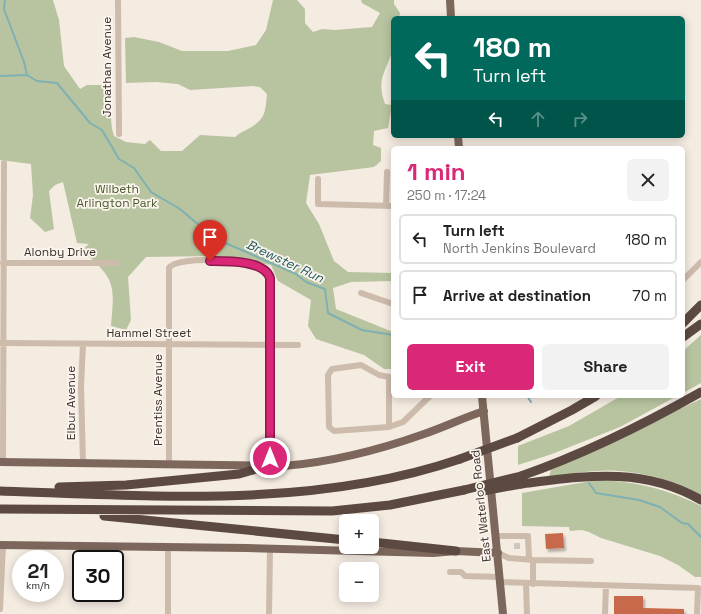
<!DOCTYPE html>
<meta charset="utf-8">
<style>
body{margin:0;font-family:"Space Grotesk",sans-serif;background:#f2f2f2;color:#222;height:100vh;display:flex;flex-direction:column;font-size:15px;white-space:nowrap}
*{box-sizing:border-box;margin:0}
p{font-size:13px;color:#767676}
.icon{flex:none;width:22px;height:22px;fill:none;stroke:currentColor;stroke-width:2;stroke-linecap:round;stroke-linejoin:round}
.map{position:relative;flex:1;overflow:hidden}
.panel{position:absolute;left:391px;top:146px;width:294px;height:252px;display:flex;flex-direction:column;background:#fff;border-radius:6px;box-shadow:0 2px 10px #0003}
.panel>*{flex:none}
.guide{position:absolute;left:391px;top:16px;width:294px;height:122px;border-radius:6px;box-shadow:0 2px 10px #0003;background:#00695c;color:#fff;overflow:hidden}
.tools{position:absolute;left:339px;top:514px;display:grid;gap:8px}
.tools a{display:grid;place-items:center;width:40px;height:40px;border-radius:6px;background:#fff;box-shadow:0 2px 10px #0003;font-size:20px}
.speed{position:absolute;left:12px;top:550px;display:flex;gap:8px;font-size:20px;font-weight:700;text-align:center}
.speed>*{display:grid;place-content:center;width:52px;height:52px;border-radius:50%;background:#fff;box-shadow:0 2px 10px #0003;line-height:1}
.speed small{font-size:10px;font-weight:400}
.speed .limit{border:2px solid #111;border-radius:6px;background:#fff;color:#111}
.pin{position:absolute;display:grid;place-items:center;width:34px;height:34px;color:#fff;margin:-41px -17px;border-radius:50% 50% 50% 0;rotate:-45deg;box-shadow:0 0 4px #0007}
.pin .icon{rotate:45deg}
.me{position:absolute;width:44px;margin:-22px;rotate:0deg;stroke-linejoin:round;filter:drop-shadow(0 0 3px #0008)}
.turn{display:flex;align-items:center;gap:14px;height:84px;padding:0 16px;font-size:18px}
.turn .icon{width:52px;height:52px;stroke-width:2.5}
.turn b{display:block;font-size:28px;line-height:34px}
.lanes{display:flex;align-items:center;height:38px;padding:0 16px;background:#0003;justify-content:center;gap:20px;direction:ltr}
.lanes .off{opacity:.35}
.round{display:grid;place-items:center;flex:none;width:42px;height:42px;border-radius:6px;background:#f2f2f2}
.head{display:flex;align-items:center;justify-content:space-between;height:68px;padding:0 16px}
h1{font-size:24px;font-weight:700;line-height:30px;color:#db2777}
.button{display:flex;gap:8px;margin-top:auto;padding:8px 16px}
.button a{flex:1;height:46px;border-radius:6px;background:#db2777;color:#fff;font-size:16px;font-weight:700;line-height:46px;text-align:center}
.button a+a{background:#f2f2f2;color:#222}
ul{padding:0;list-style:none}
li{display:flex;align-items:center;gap:12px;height:50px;margin:0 8px 6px;padding:0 8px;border:2px solid #e0e0e0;border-radius:6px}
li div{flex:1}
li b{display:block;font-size:15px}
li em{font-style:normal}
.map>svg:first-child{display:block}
.green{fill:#b8c4a0}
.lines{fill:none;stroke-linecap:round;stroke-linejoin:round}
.stream{stroke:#7fb0b2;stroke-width:2}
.building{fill:#c8694b;filter:url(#shadow)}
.minor-tunnel{stroke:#cfc6bd;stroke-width:6;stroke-dasharray:6 3;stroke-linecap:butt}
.minor{stroke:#cdbbac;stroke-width:6}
.major{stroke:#7d675c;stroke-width:8}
.highway{stroke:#5c4a42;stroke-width:9}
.highway-bridge{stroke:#5c4a42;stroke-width:9}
.route-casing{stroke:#8e194d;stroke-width:10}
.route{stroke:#db2777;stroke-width:7}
.labels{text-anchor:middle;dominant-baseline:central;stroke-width:3.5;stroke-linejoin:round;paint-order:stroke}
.street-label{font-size:12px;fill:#3b302b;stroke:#fbf5ee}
.park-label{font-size:12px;fill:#4a5a2e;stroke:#fbf5ee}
.water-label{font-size:13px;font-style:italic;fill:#1f5a5e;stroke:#fbf5ee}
</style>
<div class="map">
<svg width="701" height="614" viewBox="0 0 701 614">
<defs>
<filter id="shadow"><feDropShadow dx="2" dy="3" stdDeviation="1" flood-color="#0004"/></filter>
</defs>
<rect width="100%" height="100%" fill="#f4ebe1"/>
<!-- green -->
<path class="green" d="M0 0H53L59 20 64 66 80 89 87 85H110C112 101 109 122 114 136L126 142 145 144 150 140 161 151H182L200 135 235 137C239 133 243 132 248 129 266 119 265 113 267 94L260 87 253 86 190 90 178 84 156 82 126 83 125 38 134 37 159 42 182 51H228L256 45 266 30 273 0H297L305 9V23L313 32 322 29 335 30 372 27 380 13 362 3 361 0H394V4L400 13 399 18H393C393 27 394 38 393 47 388 71 375 76 385 104L392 105 388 128 374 131 373 145 381 148V161L374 167 310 175 306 203 319 224 334 261 348 272 393 273V281L351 282 333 288 336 309 393 332V369H384L364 355 316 339 308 326 311 300 278 281 271 265 213 256 146 257 128 277 131 320 126 330 111 326C115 282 115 280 82 250L89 244 77 243 63 182 55 185 49 191 54 229 45 232 30 218 33 195 31 164 0 160Z
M701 335V383L683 393V351Z
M621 396H677L620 427 552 454 518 465V446L569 426Z
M701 399V496C674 478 627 468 595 471 580 472 564 476 549 478L551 469Z
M597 480C634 481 668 489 701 506V577H695L678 565 660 556 601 538 589 532 582 530 570 531 569 527 522 526V493Z"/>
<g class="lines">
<!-- stream -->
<path class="stream" d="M5 0 4 9 24 62 27 75
M0 76 27 75 37 81 57 83 90 123 102 130 119 159 134 168 151 192 180 209 214 238 296 274 306 282 325 289 328 313 362 330 393 335
M527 396 531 402
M589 483 596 493 639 500 660 507 682 523 688 524 701 537"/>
</g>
<!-- building -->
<path class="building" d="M563 533 564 548 546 549 545 534Z
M614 596H643V608L684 609V614H614Z"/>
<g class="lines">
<!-- minor-tunnel -->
<path class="minor-tunnel" d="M517 543V552"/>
<!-- minor -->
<path class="minor" d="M118 0 119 134
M318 179V204L393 206
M386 206 387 172
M3 263H117
M683 280 701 262
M361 293 393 304
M0 343 298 345
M389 377 379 375 361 365 332 369 328 375 329 427 334 431 389 427
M393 378 389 377V427L403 422 430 396
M3 462 4 163
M83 462 81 387 83 344
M169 463V268C176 255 263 258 270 278V465
M496 536H528L529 559
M498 553 509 558 533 560V584
M533 560 591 561
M450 572H461L465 576 500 577
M500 582 698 588 697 614
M526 583 527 614
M0 609 3 545
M168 614V547
M269 614 270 549
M605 614 606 586"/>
<!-- major -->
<path class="major" d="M450 0 451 18
M458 136 459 148
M482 396 503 614
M0 462 284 466C332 462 379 450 424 434 444 427 463 418 484 411
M0 545 247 548 433 553 456 551 498 553"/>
<!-- highway -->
<path class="highway" d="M683 323 701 305
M683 337 701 324
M517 438 572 410 596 396
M521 476C584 454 643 425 701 392
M521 484C585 476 642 466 701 500
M59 487 126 485 239 474 270 465
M0 491C152 496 314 509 460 459
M0 509 332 511 390 505 464 490
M104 516 346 540
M372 542 456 551"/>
<!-- highway-bridge -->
<path class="highway-bridge" d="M460 459 517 438
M464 490 521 476
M483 491 521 484"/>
</g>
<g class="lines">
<!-- route casing -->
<g class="route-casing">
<path id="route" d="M210 261C227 261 264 260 270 278V458"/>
</g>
<!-- route -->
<use href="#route" class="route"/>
</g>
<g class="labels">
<!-- street labels -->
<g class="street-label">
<text transform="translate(107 67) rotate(-90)">Jonathan Avenue</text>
<text x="60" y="252">Alonby Drive</text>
<text x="149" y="333">Hammel Street</text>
<text transform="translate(158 400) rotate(-90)">Prentiss Avenue</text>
<text transform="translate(71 403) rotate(-90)">Elbur Avenue</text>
<text transform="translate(481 506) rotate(-96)">East Waterloo Road</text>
</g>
<!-- park labels -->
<g class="park-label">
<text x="117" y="189">Wilbeth<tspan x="117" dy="14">Arlington Park</tspan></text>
</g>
<!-- water labels -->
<g class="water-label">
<text transform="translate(285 261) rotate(25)">Brewster Run</text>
</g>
</g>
</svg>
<div class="tools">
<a>+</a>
<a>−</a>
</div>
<div class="speed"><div>21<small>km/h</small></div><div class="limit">30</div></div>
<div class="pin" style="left:210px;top:261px;background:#d93025"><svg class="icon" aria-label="arrive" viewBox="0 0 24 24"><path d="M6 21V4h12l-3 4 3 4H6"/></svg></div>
<svg class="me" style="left:270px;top:458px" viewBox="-20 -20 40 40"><circle r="17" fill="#db2777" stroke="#fff" stroke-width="3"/><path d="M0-11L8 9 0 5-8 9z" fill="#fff"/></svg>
<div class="guide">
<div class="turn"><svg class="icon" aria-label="left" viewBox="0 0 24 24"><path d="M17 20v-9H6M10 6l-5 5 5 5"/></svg><div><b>180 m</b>Turn left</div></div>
<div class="lanes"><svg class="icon" aria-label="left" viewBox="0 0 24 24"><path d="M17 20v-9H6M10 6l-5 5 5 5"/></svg><svg class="icon off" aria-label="ahead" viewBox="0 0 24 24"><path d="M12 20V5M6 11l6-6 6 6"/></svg><svg class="icon off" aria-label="right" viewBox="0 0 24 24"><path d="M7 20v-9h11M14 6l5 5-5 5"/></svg></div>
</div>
<section class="panel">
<div class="head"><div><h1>1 min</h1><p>250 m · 17:24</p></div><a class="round"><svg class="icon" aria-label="close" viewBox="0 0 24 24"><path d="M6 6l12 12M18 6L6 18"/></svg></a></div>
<ul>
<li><svg class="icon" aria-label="left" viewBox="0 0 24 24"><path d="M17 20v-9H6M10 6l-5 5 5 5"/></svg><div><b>Turn left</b><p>North Jenkins Boulevard</p></div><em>180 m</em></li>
<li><svg class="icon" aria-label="arrive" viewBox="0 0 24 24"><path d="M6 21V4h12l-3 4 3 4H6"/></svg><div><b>Arrive at destination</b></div><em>70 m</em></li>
</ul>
<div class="button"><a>Exit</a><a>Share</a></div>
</section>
</div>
